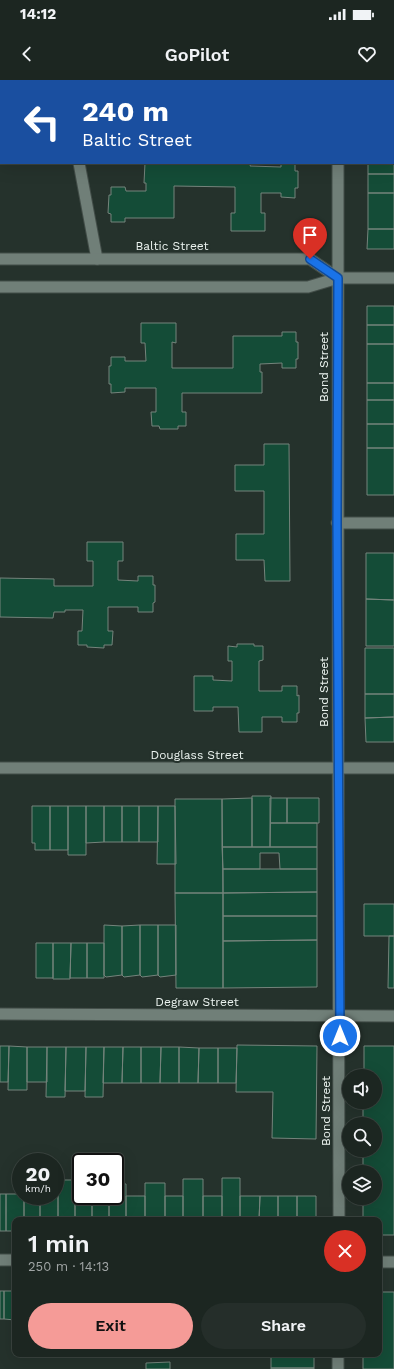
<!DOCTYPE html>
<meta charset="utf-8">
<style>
body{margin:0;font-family:"Work Sans",sans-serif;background:#252e2a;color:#f1f3f6;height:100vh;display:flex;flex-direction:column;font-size:15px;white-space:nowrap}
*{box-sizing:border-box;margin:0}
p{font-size:13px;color:#a0a5a5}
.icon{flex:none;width:22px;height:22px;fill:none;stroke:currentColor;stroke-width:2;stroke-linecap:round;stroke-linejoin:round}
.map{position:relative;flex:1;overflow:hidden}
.panel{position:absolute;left:12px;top:1137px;width:370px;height:140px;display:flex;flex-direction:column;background:#1c2621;border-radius:8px;box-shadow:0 4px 16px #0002,0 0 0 1px #3a433f}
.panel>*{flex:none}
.top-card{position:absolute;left:0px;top:0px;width:394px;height:84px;box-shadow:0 4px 16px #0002,0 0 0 1px #3a433f;background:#1a4fa0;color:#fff;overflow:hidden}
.controls{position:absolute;left:342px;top:989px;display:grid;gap:8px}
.controls a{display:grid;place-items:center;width:40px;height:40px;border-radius:50%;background:#1c2621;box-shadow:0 4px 16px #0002,0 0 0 1px #3a433f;font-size:20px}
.speed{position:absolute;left:12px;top:1073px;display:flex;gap:8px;font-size:20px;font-weight:700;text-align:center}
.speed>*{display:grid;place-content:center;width:52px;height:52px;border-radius:50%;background:#1c2621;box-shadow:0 4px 16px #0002,0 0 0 1px #3a433f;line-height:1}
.speed small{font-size:10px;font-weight:400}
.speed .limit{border:2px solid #111;border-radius:6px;background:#fff;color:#111}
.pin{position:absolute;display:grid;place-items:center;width:34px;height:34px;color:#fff;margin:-41px -17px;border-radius:50% 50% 50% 0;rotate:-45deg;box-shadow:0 0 4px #0007}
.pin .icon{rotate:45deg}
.me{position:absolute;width:44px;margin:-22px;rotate:0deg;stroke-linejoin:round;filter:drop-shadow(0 0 3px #0008)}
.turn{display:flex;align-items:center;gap:14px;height:84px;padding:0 16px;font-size:18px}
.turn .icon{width:52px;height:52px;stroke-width:2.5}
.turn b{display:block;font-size:28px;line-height:34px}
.round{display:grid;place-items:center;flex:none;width:42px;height:42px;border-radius:21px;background:#252e2a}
.overview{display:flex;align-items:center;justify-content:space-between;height:68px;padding:0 16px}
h1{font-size:24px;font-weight:600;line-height:30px}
.button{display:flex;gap:8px;margin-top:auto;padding:8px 16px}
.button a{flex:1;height:46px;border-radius:24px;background:#f59b97;color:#111;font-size:16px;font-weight:600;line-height:46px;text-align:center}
.button a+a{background:#252e2a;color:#f1f3f6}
.status{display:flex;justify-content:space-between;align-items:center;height:28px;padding:0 20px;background:#1c2621;direction:ltr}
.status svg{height:11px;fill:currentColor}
header{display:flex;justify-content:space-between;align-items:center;height:52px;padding:0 16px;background:#1c2621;font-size:18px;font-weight:600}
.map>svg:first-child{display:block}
.building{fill:#144c37;stroke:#75847c}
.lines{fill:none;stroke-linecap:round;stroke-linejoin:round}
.service-casing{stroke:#434e49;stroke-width:13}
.minor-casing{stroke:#434e49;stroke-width:13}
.service{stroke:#707f78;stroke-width:11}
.minor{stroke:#707f78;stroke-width:11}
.route-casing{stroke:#114b97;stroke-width:10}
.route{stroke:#1a73e8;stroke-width:7}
.labels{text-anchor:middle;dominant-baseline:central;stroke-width:4;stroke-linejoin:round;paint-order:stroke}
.street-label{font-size:12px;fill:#ebf3ef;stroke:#25322c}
</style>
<div class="status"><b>14:12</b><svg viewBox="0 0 49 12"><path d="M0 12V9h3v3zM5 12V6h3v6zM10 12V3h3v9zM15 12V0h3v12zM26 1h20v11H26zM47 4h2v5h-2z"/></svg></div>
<header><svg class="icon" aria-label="back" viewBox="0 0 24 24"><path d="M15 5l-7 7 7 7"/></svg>GoPilot<svg class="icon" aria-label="heart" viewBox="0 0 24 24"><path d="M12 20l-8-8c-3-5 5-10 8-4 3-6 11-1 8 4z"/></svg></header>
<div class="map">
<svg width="394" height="1289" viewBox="0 0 394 1289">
<rect width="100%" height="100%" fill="#25322c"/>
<!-- building -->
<path class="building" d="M368 0H394V75H393V1H368Z
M393 75H394V94H368V83H393Z
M145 83H251L250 86 281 87V83H295V91H298V108H295V118L281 117V113H261V133H265V151H231V133H235V107L174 106V138H125V142H111V134L108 133 109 115H111V107H125L126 111H146V103H144Z
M368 94H394V113H368Z
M368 113H394V149H368Z
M368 149H394V169H367Z
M367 226H394V245H367Z
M141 243H176V263L172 262V288H233V256H282V252H296V262H298V279H296V288H282V283L260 284V292H262V313H182V332H186V346H178V349H160L159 346H152L151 332H156V308H125V312L111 313V304H109V286H111V277H125V281H146L145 263H141Z
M367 245H394V264H367Z
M367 264H394V303H367Z
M367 303H394V320H367Z
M367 320H394V344H367Z
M367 344H394V368H367Z
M264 364H289L290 501H265L264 480H236V454H264V411H235V385H264Z
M367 368H394V415H367Z
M87 462H123V481H118V500L138 501V496H153V505H155V522L153 523V532H138V527H108V551H113L112 565H104V568L87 567V565H78V551H82L83 530H65V532H54L53 538 0 537V498L54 499V506H93V481H87Z
M366 473H394V520L366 519Z
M366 519 394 520V566H366Z
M237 564H254V566H263V580L259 581V611H282V606H297V616L299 615V633H297V642H282V637H262V652H239L238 627H213V631H194V596H213V600L232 601V581H228V566L237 567Z
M365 568H394V614H365Z
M365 614H394V637L365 638Z
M394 637V662H366L365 638Z
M252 716H271L270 767H252Z
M252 718V767H222V719Z
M270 718H287V743H270Z
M287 718H319V743H287Z
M175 719H222L223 813H175Z
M32 726H50V770H35V763H32Z
M50 726H68V770H50Z
M68 726H86V775H68Z
M86 726H104V762L86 763Z
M104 726H122V762H104Z
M122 726H139V762H122Z
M139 726H158V762H139Z
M158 726H175L176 784H157Z
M270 743H317V767H270Z
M222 767H317V789H280L279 773H260V789H223Z
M223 789H317V812L223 813Z
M317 812V836H223V813Z
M175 813H223V908H176Z
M364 824H394V856H364Z
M223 836H317V860L223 861Z
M104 845 122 846V895L106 897 104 895Z
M140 845V895L124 897 122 895V846Z
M140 845H158V895L142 897 140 895Z
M158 845H176V895L160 897 158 895Z
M389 856H394V908H388Z
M317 860V907L223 908V861Z
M36 863H53V898H36Z
M53 863H71L70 899H53Z
M71 863H87V898H70Z
M87 863H104V898H87Z
M237 965 317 966 316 1059 272 1058 273 1012H236Z
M0 966H9L8 1002H0Z
M9 966 27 967V1010H8Z
M364 966H394V1155H379V1140H363V1118H375V1092H363V1070H375V1044H363V1022H375V996H364Z
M27 967H47V1002H27Z
M47 967H66L65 1017H46Z
M66 967H86L85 1011H65Z
M86 967H104L103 1017H85Z
M104 967H123L122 1003H103Z
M123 967H141V1003H122Z
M141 967H161L160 1003H141Z
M161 967H179V1003H160Z
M179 967 199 968 198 1003H179Z
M199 968H218V1003H198Z
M218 968H237L236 1003H218Z
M222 1098H240V1140H222Z
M75 1099H81V1116H92V1140H75Z
M183 1099H203V1140H183Z
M58 1100H75V1140H58Z
M115 1103 126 1104V1140H109V1116H115Z
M145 1103H165V1140H145Z
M55 1112V1115H58V1140H40V1116H55Z
M0 1114H6V1151H0Z
M6 1114H21V1116H24V1140H15V1151H6Z
M24 1116H40V1140H24Z
M92 1116H109V1140H92Z
M126 1116H145V1140H126Z
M165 1116H183V1140H165Z
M203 1116H222V1140H203Z
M240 1116H260L259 1140H240Z
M260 1116H278V1140H259Z
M278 1116H297V1140H278Z
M297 1116H316V1140H297Z
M0 1211H4V1239H0Z
M4 1211H15V1240L4 1239Z
M379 1212H394V1289H363V1274H379Z
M271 1274H314V1288H271Z
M170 1282V1289H146V1283Z
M271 1288H314V1289H271Z"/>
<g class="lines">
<!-- service casing -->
<g class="service-casing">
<path id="service" d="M63 0V1
M0 15H1
M79 83 97 179"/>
</g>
<!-- minor casing -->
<g class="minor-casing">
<path id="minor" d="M339 1V0
M338 83C336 435 340 788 339 1140
M0 179H310L338 198
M0 207H308L338 198H394
M337 443H394
M0 688H394
M0 934 394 936
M0 1180H15
M379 1182H394
M338 1289V1274"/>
</g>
<!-- service -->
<use href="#service" class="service"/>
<!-- minor -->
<use href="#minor" class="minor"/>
</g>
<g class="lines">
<!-- route casing -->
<g class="route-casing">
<path id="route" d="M310 179 338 198 337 443 340 956"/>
</g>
<!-- route -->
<use href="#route" class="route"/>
</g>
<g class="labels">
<!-- street labels -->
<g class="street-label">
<text x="172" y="166">Baltic Street</text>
<text transform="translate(324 287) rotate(-90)">Bond Street</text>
<text transform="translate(324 612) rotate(-90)">Bond Street</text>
<text x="197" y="675">Douglass Street</text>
<text x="197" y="922">Degraw Street</text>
<text transform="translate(326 1031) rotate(-90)">Bond Street</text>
</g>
</g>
</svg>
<div class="controls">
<a><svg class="icon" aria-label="sound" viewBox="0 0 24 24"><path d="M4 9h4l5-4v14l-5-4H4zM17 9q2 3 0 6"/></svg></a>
<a><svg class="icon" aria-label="search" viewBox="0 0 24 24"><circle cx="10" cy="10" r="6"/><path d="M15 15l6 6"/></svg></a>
<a><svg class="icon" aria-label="layers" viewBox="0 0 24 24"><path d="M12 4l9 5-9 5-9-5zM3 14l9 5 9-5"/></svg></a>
</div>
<div class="speed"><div>20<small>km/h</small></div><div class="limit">30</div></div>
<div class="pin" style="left:310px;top:179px;background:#d93025"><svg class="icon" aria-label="arrive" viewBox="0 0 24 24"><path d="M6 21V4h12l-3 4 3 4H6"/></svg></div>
<svg class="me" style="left:340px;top:956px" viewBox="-20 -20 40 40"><circle r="17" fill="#1a73e8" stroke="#fff" stroke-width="3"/><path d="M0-11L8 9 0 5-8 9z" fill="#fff"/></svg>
<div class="top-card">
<div class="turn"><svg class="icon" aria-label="left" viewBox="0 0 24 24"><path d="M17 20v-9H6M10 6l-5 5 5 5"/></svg><div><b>240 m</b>Baltic Street</div></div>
</div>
<section class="panel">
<div class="overview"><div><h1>1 min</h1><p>250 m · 14:13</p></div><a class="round" style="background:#d93025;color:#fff"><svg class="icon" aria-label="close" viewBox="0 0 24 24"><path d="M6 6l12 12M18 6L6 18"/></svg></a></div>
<div class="button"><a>Exit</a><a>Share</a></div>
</section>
</div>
